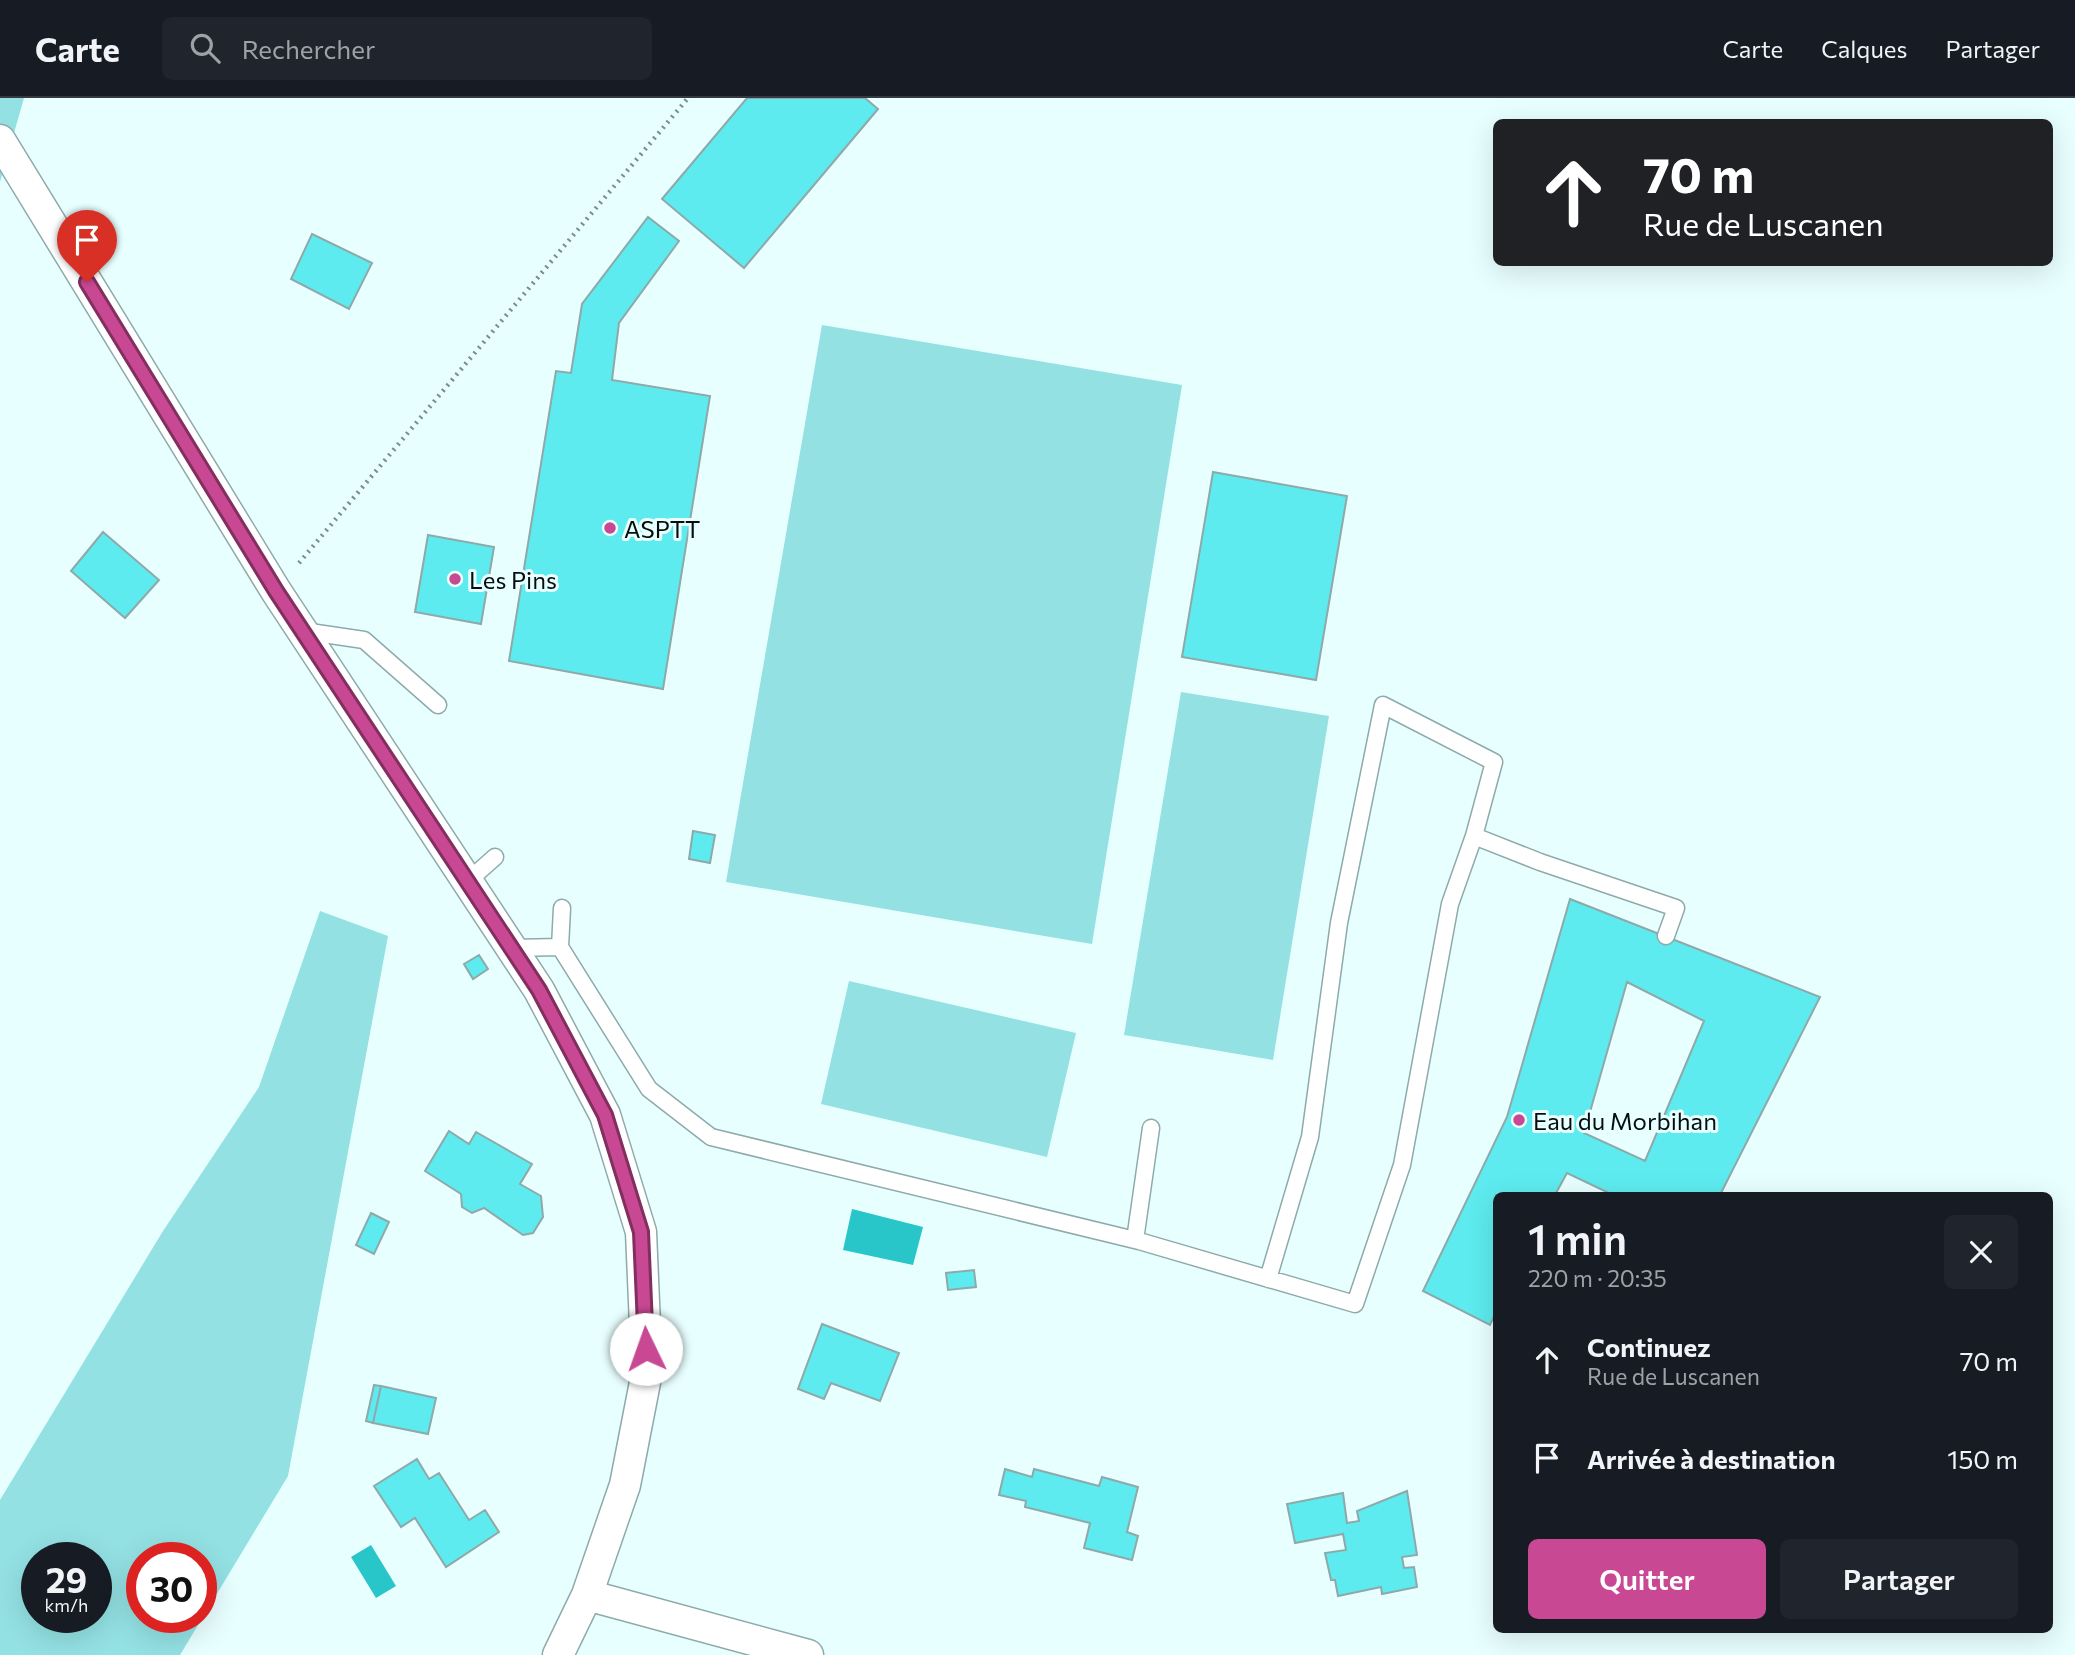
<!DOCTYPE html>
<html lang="fr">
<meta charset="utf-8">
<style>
body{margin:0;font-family:Commissioner,sans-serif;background:#20242c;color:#f1f3f6;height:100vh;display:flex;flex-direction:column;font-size:26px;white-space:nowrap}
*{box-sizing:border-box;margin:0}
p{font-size:23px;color:#9ea1a6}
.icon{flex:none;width:38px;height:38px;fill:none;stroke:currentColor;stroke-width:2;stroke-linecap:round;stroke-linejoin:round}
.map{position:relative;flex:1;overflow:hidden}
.sheet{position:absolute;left:1493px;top:1094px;width:560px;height:441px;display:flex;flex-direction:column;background:#171b24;border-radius:10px;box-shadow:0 7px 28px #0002}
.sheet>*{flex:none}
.banner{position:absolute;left:1493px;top:21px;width:560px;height:147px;border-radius:10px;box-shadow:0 7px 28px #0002;background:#202124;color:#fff;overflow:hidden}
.speed{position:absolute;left:21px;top:1444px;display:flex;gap:14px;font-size:35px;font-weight:700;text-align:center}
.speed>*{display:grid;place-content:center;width:91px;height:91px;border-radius:50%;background:#171b24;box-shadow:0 7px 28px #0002;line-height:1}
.speed small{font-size:18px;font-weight:400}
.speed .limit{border:10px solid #d22;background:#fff;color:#111}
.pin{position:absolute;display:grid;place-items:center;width:60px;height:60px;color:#fff;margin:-72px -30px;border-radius:50% 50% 50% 0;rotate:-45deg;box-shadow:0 0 7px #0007}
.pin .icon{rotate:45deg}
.me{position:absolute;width:77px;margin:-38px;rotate:357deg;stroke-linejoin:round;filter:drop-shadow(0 0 5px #0008)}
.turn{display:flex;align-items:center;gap:24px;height:147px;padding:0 35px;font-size:32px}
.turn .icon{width:91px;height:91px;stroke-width:2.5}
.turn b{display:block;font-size:49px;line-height:60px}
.round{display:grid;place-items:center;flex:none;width:74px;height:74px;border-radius:10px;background:#20242c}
.summary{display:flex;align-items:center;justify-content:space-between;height:119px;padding:0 35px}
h1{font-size:42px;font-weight:600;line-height:52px}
.cta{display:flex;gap:14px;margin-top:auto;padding:14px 35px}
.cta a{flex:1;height:80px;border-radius:10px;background:#c84893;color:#fff;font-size:28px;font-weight:600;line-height:80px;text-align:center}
.cta a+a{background:#20242c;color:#f1f3f6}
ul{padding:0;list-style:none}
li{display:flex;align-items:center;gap:21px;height:98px;padding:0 35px}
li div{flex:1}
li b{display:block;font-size:26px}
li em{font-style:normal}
header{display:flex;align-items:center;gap:42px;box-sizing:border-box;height:98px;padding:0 35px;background:#171b24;border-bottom:2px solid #363941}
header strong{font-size:33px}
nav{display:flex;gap:38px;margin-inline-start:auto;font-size:24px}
.search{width:490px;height:63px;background:#20242c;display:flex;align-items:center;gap:18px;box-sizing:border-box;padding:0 24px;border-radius:10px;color:#9ea1a6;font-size:26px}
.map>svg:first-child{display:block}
.green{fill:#93e1e3;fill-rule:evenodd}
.water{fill:#28c5c9}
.building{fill:#5debef;stroke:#8ea9a9;stroke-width:2;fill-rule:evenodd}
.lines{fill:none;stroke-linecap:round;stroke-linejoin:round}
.lane-casing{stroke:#8eaaaa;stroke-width:19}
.street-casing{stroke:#8eaaaa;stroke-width:33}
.path{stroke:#7d8d8d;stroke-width:4.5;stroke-dasharray:2 5;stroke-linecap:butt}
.lane{stroke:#fff;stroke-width:16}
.street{stroke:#fff;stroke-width:30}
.route-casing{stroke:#822f60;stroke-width:18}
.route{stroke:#c84893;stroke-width:12}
.poi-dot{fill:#c84893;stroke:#e8ffff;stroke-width:2.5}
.labels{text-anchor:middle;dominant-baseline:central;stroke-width:6;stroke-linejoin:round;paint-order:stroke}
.poi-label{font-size:24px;fill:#050e0e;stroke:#e8ffff;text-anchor:start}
</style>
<header>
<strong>Carte</strong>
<div class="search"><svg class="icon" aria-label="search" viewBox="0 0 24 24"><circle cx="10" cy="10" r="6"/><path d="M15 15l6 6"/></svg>Rechercher</div>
<nav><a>Carte</a><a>Calques</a><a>Partager</a></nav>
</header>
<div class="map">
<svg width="2075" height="1557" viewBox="0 0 2075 1557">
<rect width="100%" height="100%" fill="#e8ffff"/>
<!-- green -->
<path class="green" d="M0 0H24L0 84Z
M822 227 1182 287 1092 846 726 784Z
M1181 594 1329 618 1273 962 1124 937Z
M320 813 388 838 288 1378 180 1557H0V1402L163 1133 259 989ZM37 1460H96V1519H37ZM142 1460H201V1519H142Z
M849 883 1076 935 1047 1059 821 1006Z"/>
<!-- water -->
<path class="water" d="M852 1111 923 1129 913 1167 843 1152Z
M371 1447 396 1488 376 1500 351 1459Z"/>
<!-- building -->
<path class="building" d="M747 0H865L878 11 744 170 662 101Z
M648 119 679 143 619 225 612 282 710 298 663 591 509 563 556 273 571 275 582 206Z
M312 136 372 165 349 211 291 181Z
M1213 374 1347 398 1316 582 1182 559Z
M103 434 159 482 125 520 71 473Z
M428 437 494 449 481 526 415 514Z
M693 733 715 737 710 765 689 761Z
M1570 801 1820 899 1720 1097H1613L1567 1075 1555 1097H1496V1214L1490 1227 1423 1193 1507 1019ZM1627 884 1704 923 1645 1063 1584 1035Z
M479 857 488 871 473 881 464 866Z
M449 1033 469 1046 476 1034 532 1066 520 1086 541 1098 543 1119 533 1135 523 1137 484 1110 472 1115 462 1109 461 1096 425 1073Z
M371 1115 389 1124 374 1156 356 1147Z
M974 1172 976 1189 948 1192 946 1175Z
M822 1226 899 1255 880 1303 831 1285 824 1301 798 1291Z
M374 1287 381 1288 373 1325 366 1323Z
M381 1288 436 1300 428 1336 373 1325Z
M417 1361 429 1381 439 1375 469 1422 485 1412 499 1434 446 1469 415 1420 401 1429 374 1388Z
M1005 1371 1032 1379 1034 1371 1099 1388 1102 1379 1138 1389 1127 1434 1138 1438 1132 1462 1084 1450 1090 1425 1025 1409 1026 1403 999 1397Z
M1407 1393 1417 1457 1402 1459 1404 1470 1414 1469 1417 1489 1382 1496 1381 1489 1338 1498 1335 1482H1331L1325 1455 1346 1452 1343 1436 1295 1445 1287 1406 1343 1395 1347 1425 1359 1423 1357 1413Z"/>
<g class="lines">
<!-- lane casing -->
<g class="lane-casing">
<path id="lane" d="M303 533 364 542 438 607
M468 783 495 759
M560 849 562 810
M512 850 560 849 649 991 711 1039 1139 1143 1355 1206 1402 1067 1450 806 1474 738 1540 764 1676 810 1666 838
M1135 1142 1151 1030
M1268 1181 1310 1039 1339 825 1383 607 1494 664 1474 738"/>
</g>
<!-- street casing -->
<g class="street-casing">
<path id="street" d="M0 42 276 493 539 892 605 1017 641 1134 647 1274 625 1387 587 1497 558 1557
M587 1497 808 1557"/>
</g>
<!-- path -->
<path class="path" d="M299 465 688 0"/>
<!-- lane -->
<use href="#lane" class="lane"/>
<!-- street -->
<use href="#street" class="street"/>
</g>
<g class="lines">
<!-- route casing -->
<g class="route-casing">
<path id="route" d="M87 184 276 493 539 892 605 1017 641 1134 646 1251"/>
</g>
<!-- route -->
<use href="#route" class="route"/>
</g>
<!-- markers -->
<g class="poi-dot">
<circle cx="610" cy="430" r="7"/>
<circle cx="455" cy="481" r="7"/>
<circle cx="1519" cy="1022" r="7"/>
</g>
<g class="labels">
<!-- poi labels -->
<g class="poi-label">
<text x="624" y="430">ASPTT</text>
<text x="469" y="481">Les Pins</text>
<text x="1533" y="1022">Eau du Morbihan</text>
</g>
</g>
</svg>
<div class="speed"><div>29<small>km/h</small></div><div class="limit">30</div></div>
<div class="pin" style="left:87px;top:184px;background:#d93025"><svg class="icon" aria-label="arrive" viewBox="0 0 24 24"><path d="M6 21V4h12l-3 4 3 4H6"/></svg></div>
<svg class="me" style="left:646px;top:1251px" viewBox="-20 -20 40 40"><circle r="19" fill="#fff"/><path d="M0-13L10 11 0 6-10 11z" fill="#c84893"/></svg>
<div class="banner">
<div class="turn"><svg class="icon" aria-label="ahead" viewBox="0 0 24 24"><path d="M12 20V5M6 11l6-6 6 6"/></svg><div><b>70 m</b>Rue de Luscanen</div></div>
</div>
<section class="sheet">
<div class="summary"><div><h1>1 min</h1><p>220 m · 20:35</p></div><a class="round"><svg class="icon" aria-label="close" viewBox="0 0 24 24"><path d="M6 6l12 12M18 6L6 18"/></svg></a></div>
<ul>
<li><svg class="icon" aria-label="ahead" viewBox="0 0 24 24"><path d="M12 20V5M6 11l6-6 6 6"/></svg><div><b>Continuez</b><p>Rue de Luscanen</p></div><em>70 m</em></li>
<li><svg class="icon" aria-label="arrive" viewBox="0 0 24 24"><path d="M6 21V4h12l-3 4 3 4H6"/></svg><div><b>Arrivée à destination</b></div><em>150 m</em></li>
</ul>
<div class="cta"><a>Quitter</a><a>Partager</a></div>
</section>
</div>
